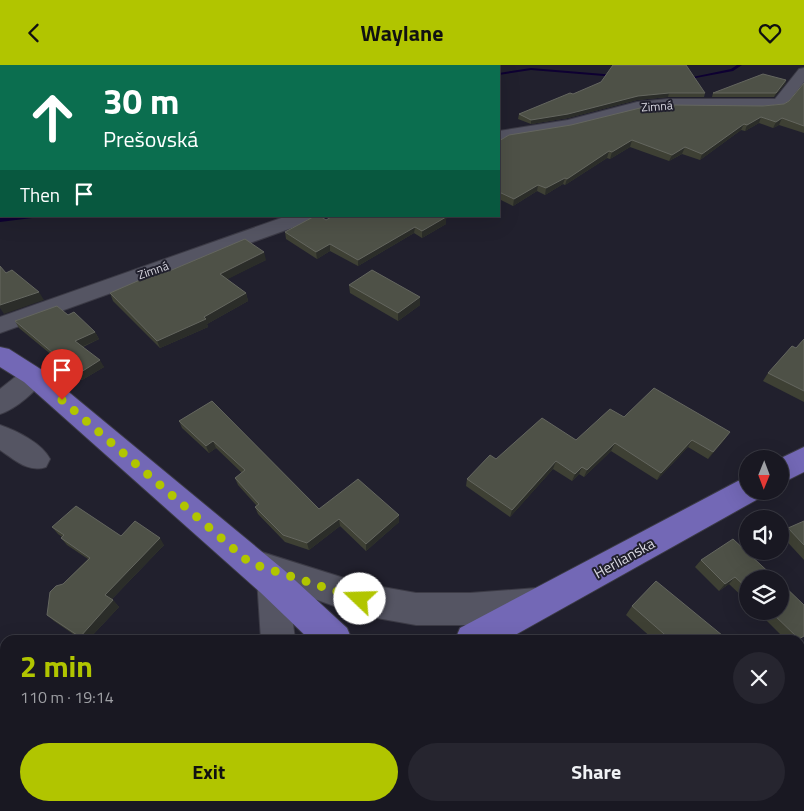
<!DOCTYPE html>
<meta charset="utf-8">
<style>
body{margin:0;font-family:"Titillium Web",sans-serif;background:#26252f;color:#f1f3f6;height:100vh;display:flex;flex-direction:column;font-size:19px;white-space:nowrap}
*{box-sizing:border-box;margin:0}
p{font-size:16px;color:#9fa0a5}
.icon{flex:none;width:28px;height:28px;fill:none;stroke:currentColor;stroke-width:2;stroke-linecap:round;stroke-linejoin:round}
.map{position:relative;flex:1;overflow:hidden}
.panel{position:absolute;left:0px;top:570px;width:805px;height:176px;display:flex;flex-direction:column;background:#191822;border-radius:15px 15px 0 0;box-shadow:0 5px 20px #0002,0 0 0 1px #373740}
.panel>*{flex:none}
.top-card{position:absolute;left:0px;top:0px;width:500px;height:152px;box-shadow:0 5px 20px #0002,0 0 0 1px #373740;background:#0b6e4f;color:#fff;overflow:hidden}
.needle{width:32px;rotate:181deg}
.fabs{position:absolute;left:739px;top:385px;display:grid;gap:10px}
.fabs a{display:grid;place-items:center;width:50px;height:50px;border-radius:50%;background:#191822;box-shadow:0 5px 20px #0002,0 0 0 1px #373740;font-size:25px}
.pin{position:absolute;display:grid;place-items:center;width:42px;height:42px;color:#fff;margin:-51px -21px;border-radius:50% 50% 50% 0;rotate:-45deg;box-shadow:0 0 5px #0007}
.pin .icon{rotate:45deg}
.me{position:absolute;width:55px;margin:-28px;rotate:291deg;stroke-linejoin:round;filter:drop-shadow(0 0 4px #0008)}
.turn{display:flex;align-items:center;gap:18px;height:105px;padding:0 20px;font-size:22px}
.turn .icon{width:65px;height:65px;stroke-width:2.5}
.turn b{display:block;font-size:35px;line-height:42px}
.then{display:flex;align-items:center;height:48px;padding:0 20px;background:#0003;gap:10px;font-size:19px}
.round{display:grid;place-items:center;flex:none;width:52px;height:52px;border-radius:26px;background:#26252f}
.summary{display:flex;align-items:center;justify-content:space-between;height:85px;padding:0 20px}
h1{font-size:30px;font-weight:700;line-height:38px;color:#b1c500}
.cta{display:flex;gap:10px;margin-top:auto;padding:10px 20px}
.cta a{flex:1;height:58px;border-radius:30px;background:#b1c500;color:#111;font-size:20px;font-weight:700;line-height:58px;text-align:center}
.cta a+a{background:#26252f;color:#f1f3f6}
header{display:flex;justify-content:space-between;align-items:center;height:65px;padding:0 20px;background:#b1c500;color:#111;font-size:22px;font-weight:700}
.map>svg:first-child{display:block}
.lines{fill:none;stroke-linecap:round;stroke-linejoin:round}
.stream{fill:#0e0032;fill-rule:evenodd}
.minor-casing{stroke:#3c3b46;stroke-width:2}
.major-casing{stroke:#3c3b46;stroke-width:2}
.minor{fill:#555563;fill-rule:evenodd}
.major{fill:#7368b6;fill-rule:evenodd}
.wall{fill:#3e4034}
.shaded-wall{fill:#2b2d29}
.building{fill:#4e5147;stroke:#64665f}
.route{stroke:#b1c500;stroke-width:9;stroke-dasharray:0 16.2}
.labels{text-anchor:middle;dominant-baseline:central;stroke-width:4;stroke-linejoin:round;paint-order:stroke}
.far-street-label{font-size:12px;fill:#d9d8e1;stroke:#21202d}
.street-label{font-size:15px;fill:#d9d8e1;stroke:#21202d}
</style>
<header><svg class="icon" aria-label="back" viewBox="0 0 24 24"><path d="M15 5l-7 7 7 7"/></svg>Waylane<svg class="icon" aria-label="heart" viewBox="0 0 24 24"><path d="M12 20l-8-8c-3-5 5-10 8-4 3-6 11-1 8 4z"/></svg></header>
<div class="map">
<svg width="804" height="746" viewBox="0 0 804 746">
<rect width="100%" height="100%" fill="#21202d"/>
<g class="lines">
<!-- stream -->
<path class="stream" d="M737 0H742L733 6 685 15 683 14 731 4Z
M531 3 616 10 618 11 616 12 531 5 499 10V8Z
M17 151H34L32 153 0 157V153Z"/>
<!-- minor casing -->
<g class="minor-casing">
<path id="minor" d="M804 3V17L785 41 780 43 760 45 668 44 638 47 569 65 499 76V66L568 55 637 37 668 34H775L799 4Z
M287 151H317L314 155 0 268V252Z
M33 302 42 305 46 311C37 326 16 344 0 349V324L24 305Z
M0 360C17 366 42 378 50 394L46 402C28 408 15 395 0 385Z
M252 484 360 518 416 528H470L537 523 549 528 554 539 549 550 537 555 470 560H416L360 550 289 525 295 575H261L257 514 241 508 236 498 241 488Z
M236 741H277L275 746H234Z
M507 741H551L553 746H509Z"/>
</g>
<!-- major casing -->
<g class="major-casing">
<path id="major" d="M0 282 9 284 42 305 284 505 347 563 352 575H310L260 527 24 317 0 302Z
M804 382V407L780 419 779 394Z
M748 413V426H762L758 434 506 575H455L460 563 738 416Z"/>
</g>
<!-- minor -->
<use href="#minor" class="minor"/>
<!-- major -->
<use href="#major" class="major"/>
</g>
<!-- wall -->
<path class="wall" d="M786 15 785 19 774 32H712L713 28Z
M804 18V68L779 60 773 63 759 58 745 66 741 65 700 95 682 89 669 96 630 82 610 94 607 93 565 120 563 119 545 130 537 126 513 141 499 134V76L763 41 784 39 789 36Z
M705 28 704 32H668L637 35 568 53 531 59 518 54 519 49 573 29Z
M446 154V159L422 173 414 168 358 201 330 186 317 194 286 174 285 167 326 155Z
M266 195 227 214 246 228 248 236 207 259 208 262 160 283 113 236 110 228 167 207Z
M349 220 420 240 398 256 350 228Z
M68 250 95 267 99 274 83 282 104 302 82 315 19 263 15 256Z
M804 274V337L763 316 768 308 796 283Z
M212 336 319 444 399 457 366 486 340 461 309 485 285 477 258 449 255 442 257 441 238 420 235 413 242 408 216 383 209 388 182 363 179 356Z
M624 352 730 367 725 374 708 394 688 382 657 415 611 386 584 412 579 409 572 416 553 404 510 452 466 421 467 414 496 394 576 375Z
M804 456V495L781 470 788 463Z
M52 462 121 471 164 480 112 534 119 542 88 575H82L54 556 47 550 63 519 88 494 67 480 61 473 62 472 58 469Z
M701 495 748 514V537L729 519 719 526 695 502Z
M632 541 728 575H654L626 550Z
M757 546H780L804 571 798 575H786Z"/>
<!-- shaded-wall -->
<path class="shaded-wall" d="M222 0H232V1H218Z
M268 0H284L280 1H265Z
M365 0H378L375 1H361Z
M786 15 785 19 774 32 776 28Z
M669 28 668 32 637 35 568 53 531 59V55L638 31Z
M761 52 759 58 745 66 747 60Z
M782 53 779 60 773 63 776 57Z
M744 59 741 65 700 95 702 89Z
M632 75 630 82 610 94 612 87Z
M685 82 682 89 669 96 672 90Z
M609 86 607 93 565 120 567 114Z
M565 113 563 119 545 130 546 123Z
M538 120 537 126 513 141 514 134Z
M442 151H451L446 154V159L422 173V166Z
M415 162 414 168 358 201V195Z
M330 179V186L317 194 316 187Z
M264 187 266 195 222 217 220 209Z
M39 227 44 235 4 249 0 243V240Z
M246 228 248 236 207 259 208 262 160 283 157 276 204 252Z
M420 232V240L398 256V248Z
M95 267 99 274 79 283 75 276Z
M100 295 104 302 82 315 78 309Z
M730 367 725 374 708 394 713 387Z
M692 375 688 382 657 415 661 408Z
M213 376 216 383 209 388 206 381Z
M615 378 611 386 584 412 587 405Z
M556 396 553 404 510 452 512 445Z
M582 402 579 409 572 416 575 409Z
M399 450V457L366 486V479Z
M339 454 340 461 309 485 307 478Z
M160 473 164 480 110 536 105 530Z
M735 512 729 519 719 526 725 519Z
M113 535 119 542 88 575H83L80 572Z
M90 741H97L95 744Z"/>
<!-- building -->
<path class="building" d="M0 0H222L218 1H1V26L0 27V9H1Z
M237 0H268L265 1H239Z
M613 0H686L705 28H669L638 31 568 49 531 55 519 49 570 28 573 29 601 17Z
M763 9 786 15 776 28H713Z
M804 18V61L782 53 776 57 761 52 747 60 744 59 702 89 685 82 672 90 632 75 612 87 609 86 567 114 565 113 546 123 538 120 514 134 499 127V76L509 70 571 60 640 43 670 40 763 41 784 39 789 36Z
M315 151H320L326 155 333 151 446 152 422 166 415 162 358 195 330 179 316 187 285 167Z
M245 174 264 187 220 209 246 228 204 252 206 254 157 276 110 228 165 204 167 207Z
M0 201 6 208 12 205 39 227 0 240Z
M372 205 420 232 398 248 349 220Z
M57 241 68 250 74 247 95 267 75 276 100 295 78 309 15 256Z
M804 274V326L768 308 792 281 796 283Z
M654 323 730 367 713 387 692 375 661 408 615 378 587 405 582 402 575 409 556 396 512 445 467 414 490 390 496 394 542 353 576 375 610 344 624 352Z
M212 336 319 444 358 414 399 450 366 479 339 454 307 478 283 470 255 442 259 439 235 413 245 405 213 376 206 381 179 356Z
M76 441 121 471 135 456 160 473 105 530 113 535 80 572 47 550 50 527 56 521 63 519 90 493 61 473 64 470 52 462Z
M804 456V480L788 463Z
M733 474 776 514H748V524L735 512 725 519 701 495Z
M656 516 728 575H671L632 541Z
M780 517 804 540V571L799 574 770 546H780Z
M366 741H395L400 746H362Z"/>
<g class="lines">
<!-- route -->
<path class="route" d="M62 335 250 498 360 534"/>
</g>
<g class="labels">
<!-- far-street labels -->
<g class="far-street-label">
<text transform="translate(657 41) rotate(-4)">Zimná</text>
<text transform="translate(153 205) rotate(-19)">Zimná</text>
</g>
<!-- street labels -->
<g class="street-label">
<text transform="translate(624 493) rotate(-29)">Herlianska</text>
</g>
</g>
</svg>
<div class="fabs">
<a><svg class="needle" viewBox="-14 -14 28 28"><path d="M0-13l5 13h-10z" fill="#e53935"/><path d="M0 13l5-13h-10z" fill="#9fa0a5"/></svg></a>
<a><svg class="icon" aria-label="sound" viewBox="0 0 24 24"><path d="M4 9h4l5-4v14l-5-4H4zM17 9q2 3 0 6"/></svg></a>
<a><svg class="icon" aria-label="layers" viewBox="0 0 24 24"><path d="M12 4l9 5-9 5-9-5zM3 14l9 5 9-5"/></svg></a>
</div>
<div class="pin" style="left:62px;top:335px;background:#d93025"><svg class="icon" aria-label="arrive" viewBox="0 0 24 24"><path d="M6 21V4h12l-3 4 3 4H6"/></svg></div>
<svg class="me" style="left:360px;top:534px" viewBox="-20 -20 40 40"><circle r="19" fill="#fff"/><path d="M0-13L10 11 0 6-10 11z" fill="#b1c500"/></svg>
<div class="top-card">
<div class="turn"><svg class="icon" aria-label="ahead" viewBox="0 0 24 24"><path d="M12 20V5M6 11l6-6 6 6"/></svg><div><b>30 m</b>Prešovská</div></div>
<div class="then">Then<svg class="icon" aria-label="arrive" viewBox="0 0 24 24"><path d="M6 21V4h12l-3 4 3 4H6"/></svg></div>
</div>
<section class="panel">
<div class="summary"><div><h1>2 min</h1><p>110 m · 19:14</p></div><a class="round"><svg class="icon" aria-label="close" viewBox="0 0 24 24"><path d="M6 6l12 12M18 6L6 18"/></svg></a></div>
<div class="cta"><a>Exit</a><a>Share</a></div>
</section>
</div>
